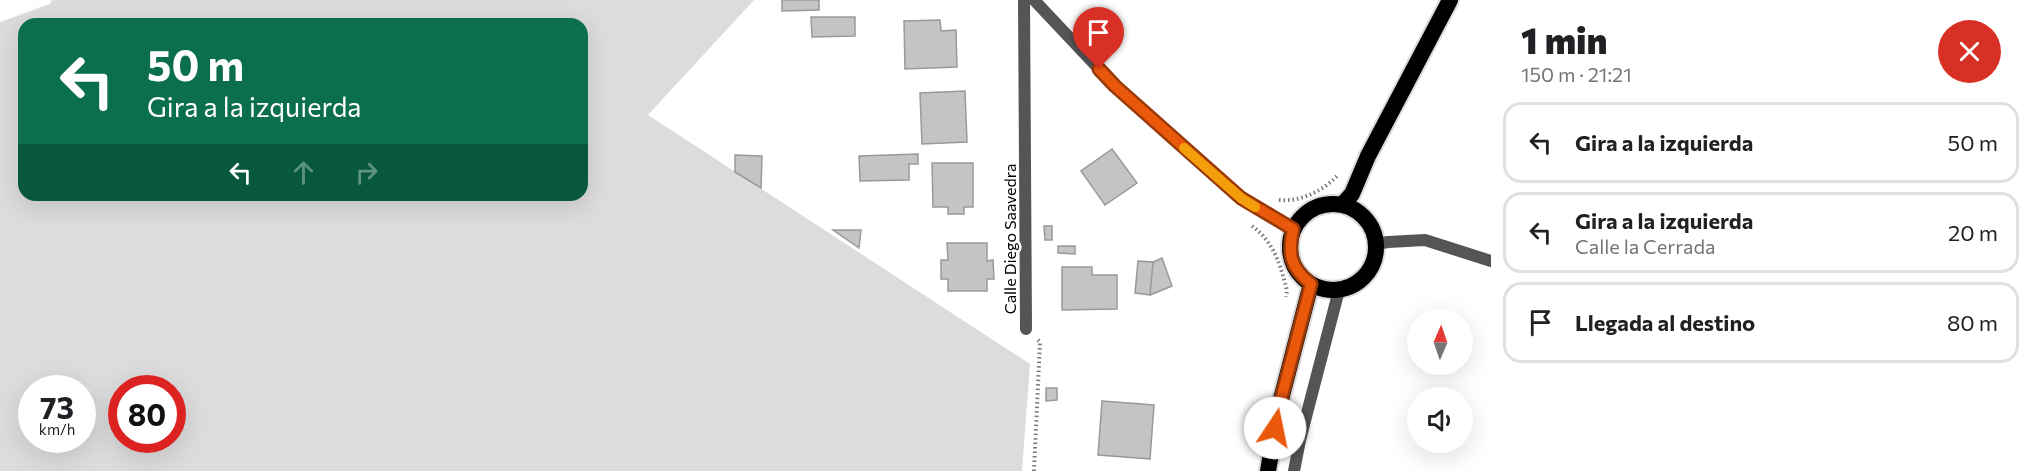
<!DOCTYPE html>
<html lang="es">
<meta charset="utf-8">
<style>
body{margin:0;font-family:Commissioner,sans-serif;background:#f6f6f6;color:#202124;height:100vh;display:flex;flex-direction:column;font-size:22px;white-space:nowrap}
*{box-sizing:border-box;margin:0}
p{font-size:20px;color:#757577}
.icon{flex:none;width:33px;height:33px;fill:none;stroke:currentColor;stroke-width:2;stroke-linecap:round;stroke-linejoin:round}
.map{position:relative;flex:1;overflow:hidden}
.panel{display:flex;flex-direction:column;background:#fff;width:540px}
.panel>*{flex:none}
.banner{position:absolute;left:18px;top:18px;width:570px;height:183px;border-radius:18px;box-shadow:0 6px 24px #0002;background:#0b6e4f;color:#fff;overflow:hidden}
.needle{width:39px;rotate:2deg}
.buttons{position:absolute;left:1407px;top:309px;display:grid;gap:12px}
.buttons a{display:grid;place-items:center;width:66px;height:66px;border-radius:50%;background:#fff;box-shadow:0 6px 24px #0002;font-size:30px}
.speed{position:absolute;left:18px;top:375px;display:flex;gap:12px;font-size:30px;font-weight:700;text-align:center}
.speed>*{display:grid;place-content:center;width:78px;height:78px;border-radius:50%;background:#fff;box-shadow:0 6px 24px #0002;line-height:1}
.speed small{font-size:15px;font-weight:400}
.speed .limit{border:9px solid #d22;background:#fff;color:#111}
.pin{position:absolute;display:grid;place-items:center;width:51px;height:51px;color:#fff;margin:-62px -26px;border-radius:50% 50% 50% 0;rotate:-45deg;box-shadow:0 0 6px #0007}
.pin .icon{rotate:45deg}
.me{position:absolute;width:66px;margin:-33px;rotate:11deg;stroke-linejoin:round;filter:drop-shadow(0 0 4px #0008)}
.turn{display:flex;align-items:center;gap:21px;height:126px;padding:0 30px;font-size:27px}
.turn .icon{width:78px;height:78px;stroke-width:2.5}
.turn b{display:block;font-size:42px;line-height:51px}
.lanes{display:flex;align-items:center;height:57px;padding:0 30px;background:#0003;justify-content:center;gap:30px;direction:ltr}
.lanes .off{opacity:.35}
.round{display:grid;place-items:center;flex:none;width:63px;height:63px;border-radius:32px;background:#f6f6f6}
.summary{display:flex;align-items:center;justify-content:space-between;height:102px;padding:0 30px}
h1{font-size:36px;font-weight:800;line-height:45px}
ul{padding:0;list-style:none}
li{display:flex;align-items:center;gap:18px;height:81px;margin:0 12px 9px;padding:0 18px;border:3px solid #e0e0e0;border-radius:18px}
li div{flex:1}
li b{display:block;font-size:22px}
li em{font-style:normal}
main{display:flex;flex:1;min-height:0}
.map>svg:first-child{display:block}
.green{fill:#dcdcdc;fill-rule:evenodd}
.building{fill:#c4c4c4;stroke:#999;stroke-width:1.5}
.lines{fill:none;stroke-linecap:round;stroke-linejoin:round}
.trunk-casing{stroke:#dbdbdb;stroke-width:20}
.path{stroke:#777;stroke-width:4;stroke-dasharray:1.5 3;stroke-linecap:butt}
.service{stroke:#555;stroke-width:12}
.minor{stroke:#555;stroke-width:12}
.tertiary{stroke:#555;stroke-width:12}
.trunk{stroke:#000;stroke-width:16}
.route-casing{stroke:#983908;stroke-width:15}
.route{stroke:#ea580c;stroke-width:10}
.slow{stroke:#f59e0b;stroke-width:10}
.labels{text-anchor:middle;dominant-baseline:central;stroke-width:5;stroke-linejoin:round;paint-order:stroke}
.street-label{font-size:16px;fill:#000;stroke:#fff}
</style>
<main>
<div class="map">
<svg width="1491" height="471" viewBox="0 0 1491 471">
<rect width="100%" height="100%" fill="#fff"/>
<!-- green -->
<path class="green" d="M52 0H754L648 115 1030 364 1022 471H0V22L50 4ZM24 24H582V195H24ZM32 388H82V440H32ZM122 388H172V440H122Z"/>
<!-- building -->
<path class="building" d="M782 0H819V10L782 11Z
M811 17H855V36L812 37Z
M940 20 941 31 956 30 957 67 905 69 904 21Z
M965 91 967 142 922 144 920 93Z
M1112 149 1137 183 1105 205 1081 171Z
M918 154V164H909V180L860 181 859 156Z
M735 155 762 156 761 188 735 172Z
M932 163H973V207H964V214H948V207H933Z
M1044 226H1052V240H1045Z
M833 230H861L859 248Z
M947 243H987V261L993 260 994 279H987V291H948V279H941V260H948Z
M1058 246H1075V254L1058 253Z
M1162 258 1172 286 1150 295 1153 262Z
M1138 261 1153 262 1150 295 1135 293Z
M1062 267H1092V275H1117V309L1062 310Z
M1046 388H1057V400L1046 401Z
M1102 401 1154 405 1150 459 1098 455Z"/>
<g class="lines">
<!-- trunk casing -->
<g class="trunk-casing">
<path id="trunk" d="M1290 247a43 43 0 1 1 86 0a43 43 0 1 1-86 0Z
M1342 205 1352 194 1368 156 1450 0
M1268 471 1279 407 1311 284"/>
</g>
<!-- path -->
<path class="path" d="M1279 200C1301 202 1323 191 1338 175
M1252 226C1274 242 1281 266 1287 291L1286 297
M1034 471 1040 342 1038 340"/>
<!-- service -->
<path class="service" d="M1294 471 1300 440 1339 290"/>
<!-- minor -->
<path class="minor" d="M1024 0 1026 329
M1376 244 1388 242 1425 240 1491 261"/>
<!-- tertiary -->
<path class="tertiary" d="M1034 0 1115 86 1214 175 1241 198 1293 229"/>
<!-- trunk -->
<use href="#trunk" class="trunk"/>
</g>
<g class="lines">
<!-- route casing -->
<g class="route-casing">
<path id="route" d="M1099 69 1115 86 1241 198 1293 229C1288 255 1290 267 1311 284L1279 407 1275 428"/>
</g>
<!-- route -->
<use href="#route" class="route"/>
<!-- slow -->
<path class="slow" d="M1184 148 1241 198 1255 207"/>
</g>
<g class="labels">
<!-- street labels -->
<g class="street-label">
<text transform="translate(1009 239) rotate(-90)">Calle Diego Saavedra</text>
</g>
</g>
</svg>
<div class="buttons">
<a><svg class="needle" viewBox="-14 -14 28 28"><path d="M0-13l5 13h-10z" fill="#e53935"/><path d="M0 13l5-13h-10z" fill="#757577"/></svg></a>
<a><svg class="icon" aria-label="sound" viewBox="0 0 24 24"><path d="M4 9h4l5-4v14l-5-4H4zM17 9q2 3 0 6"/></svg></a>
</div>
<div class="speed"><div>73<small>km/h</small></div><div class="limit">80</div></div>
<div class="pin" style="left:1099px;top:69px;background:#d93025"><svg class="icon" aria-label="arrive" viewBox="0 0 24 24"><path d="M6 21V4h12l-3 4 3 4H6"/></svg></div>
<svg class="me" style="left:1275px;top:428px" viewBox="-20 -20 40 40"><circle r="19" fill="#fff"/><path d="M0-13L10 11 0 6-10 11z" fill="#ea580c"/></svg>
<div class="banner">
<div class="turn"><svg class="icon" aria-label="left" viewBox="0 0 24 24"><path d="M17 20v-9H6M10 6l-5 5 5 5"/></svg><div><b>50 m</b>Gira a la izquierda</div></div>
<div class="lanes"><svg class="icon" aria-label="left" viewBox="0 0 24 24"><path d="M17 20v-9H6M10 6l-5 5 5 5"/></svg><svg class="icon off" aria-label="ahead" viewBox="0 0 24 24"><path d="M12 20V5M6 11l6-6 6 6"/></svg><svg class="icon off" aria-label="right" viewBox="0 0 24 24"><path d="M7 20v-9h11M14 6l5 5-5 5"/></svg></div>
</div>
</div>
<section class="panel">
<div class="summary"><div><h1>1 min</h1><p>150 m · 21:21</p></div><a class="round" style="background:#d93025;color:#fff"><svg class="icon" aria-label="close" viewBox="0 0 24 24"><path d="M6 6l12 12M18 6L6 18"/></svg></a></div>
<ul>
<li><svg class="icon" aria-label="left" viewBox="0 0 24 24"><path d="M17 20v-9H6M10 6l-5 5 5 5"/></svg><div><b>Gira a la izquierda</b></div><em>50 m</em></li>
<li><svg class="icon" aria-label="left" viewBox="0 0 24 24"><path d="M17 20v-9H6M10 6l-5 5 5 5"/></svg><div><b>Gira a la izquierda</b><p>Calle la Cerrada</p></div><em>20 m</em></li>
<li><svg class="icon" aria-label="arrive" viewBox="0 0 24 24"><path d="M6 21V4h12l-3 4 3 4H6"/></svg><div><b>Llegada al destino</b></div><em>80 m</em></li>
</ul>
</section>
</main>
